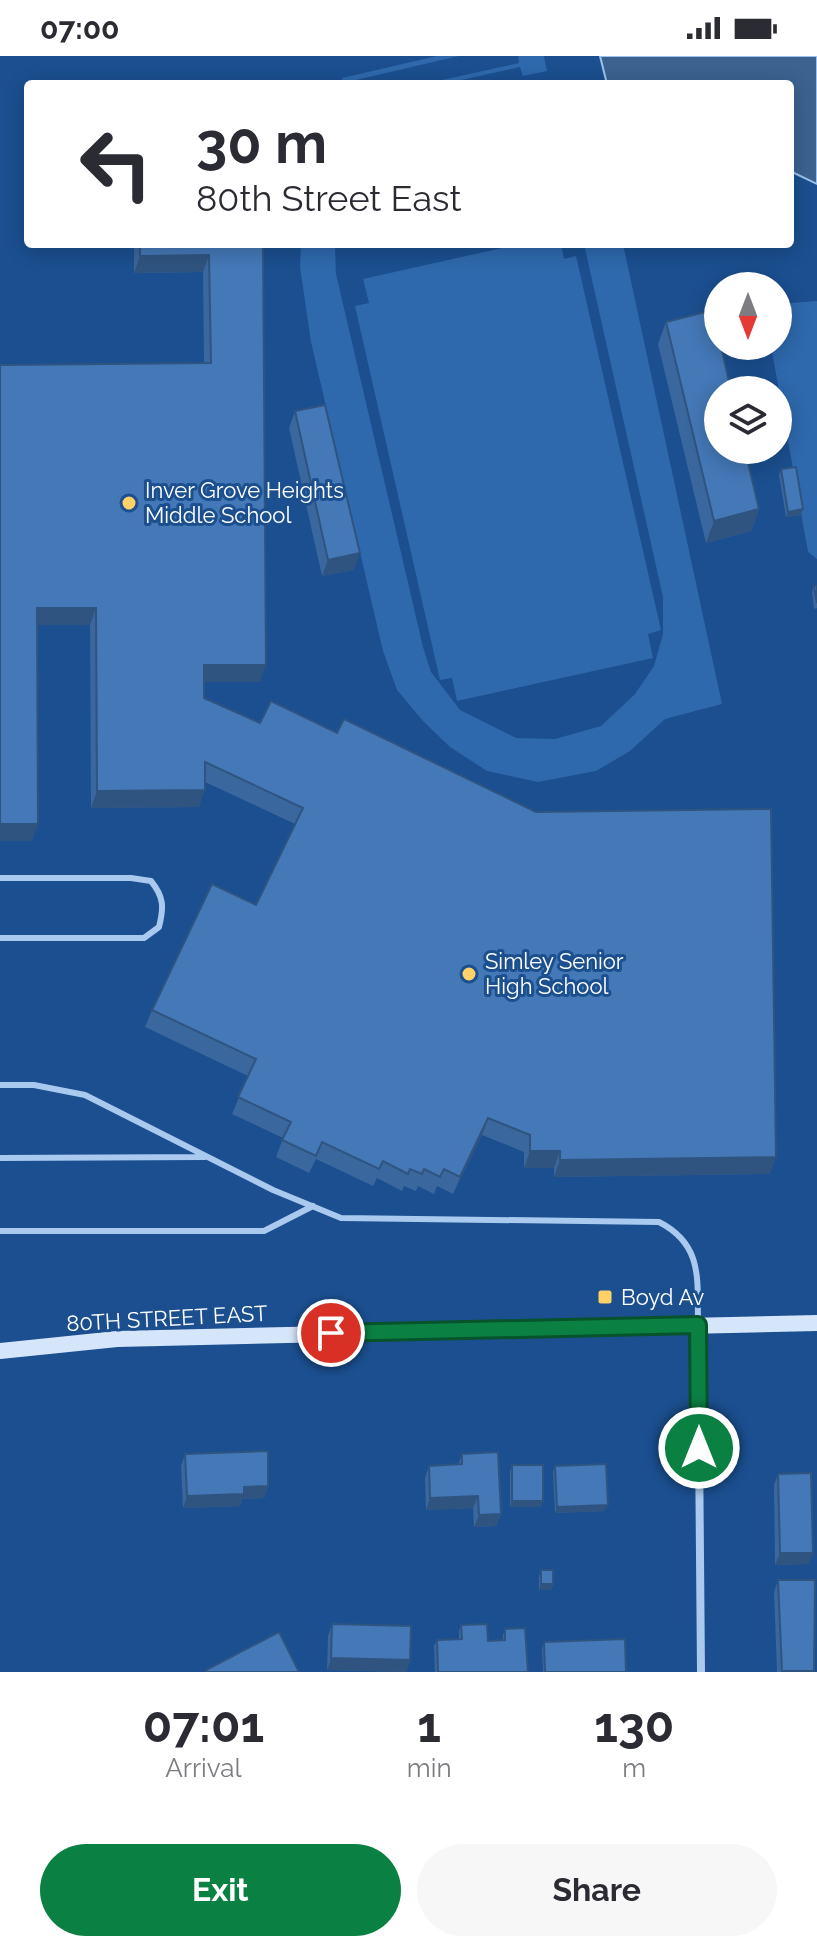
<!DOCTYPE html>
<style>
body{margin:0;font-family:Raleway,sans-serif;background:#f7f7f7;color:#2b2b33;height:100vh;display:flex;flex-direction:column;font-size:30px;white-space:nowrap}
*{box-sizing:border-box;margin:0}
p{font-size:26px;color:#7c7c81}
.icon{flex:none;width:44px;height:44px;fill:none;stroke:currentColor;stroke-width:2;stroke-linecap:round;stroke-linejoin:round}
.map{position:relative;height:1616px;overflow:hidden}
.drawer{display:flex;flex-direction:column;background:#fff;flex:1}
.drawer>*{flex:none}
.banner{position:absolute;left:24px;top:24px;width:770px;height:168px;border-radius:8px;box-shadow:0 4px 20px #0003;background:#fff;color:#2b2b33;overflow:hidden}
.needle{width:52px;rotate:180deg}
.fabs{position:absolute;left:704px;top:216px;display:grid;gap:16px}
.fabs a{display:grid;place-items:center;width:88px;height:88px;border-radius:50%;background:#fff;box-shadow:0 4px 20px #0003;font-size:40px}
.pin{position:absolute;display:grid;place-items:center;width:68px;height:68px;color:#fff;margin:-34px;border:4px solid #fff;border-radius:50%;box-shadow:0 2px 8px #0007}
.me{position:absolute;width:88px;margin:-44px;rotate:0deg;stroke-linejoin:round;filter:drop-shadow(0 0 6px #0008)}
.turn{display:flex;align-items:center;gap:28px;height:168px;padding:0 40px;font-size:36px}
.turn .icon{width:104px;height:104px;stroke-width:2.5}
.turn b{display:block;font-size:56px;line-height:68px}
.eta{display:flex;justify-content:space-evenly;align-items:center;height:136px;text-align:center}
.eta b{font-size:48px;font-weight:700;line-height:56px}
.primary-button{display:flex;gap:16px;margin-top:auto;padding:16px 40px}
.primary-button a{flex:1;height:92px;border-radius:48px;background:#0b8043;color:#fff;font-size:32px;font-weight:700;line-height:92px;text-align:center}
.primary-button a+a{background:#f7f7f7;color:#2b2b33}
.status{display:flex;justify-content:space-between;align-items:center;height:56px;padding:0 40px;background:#fff;direction:ltr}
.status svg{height:22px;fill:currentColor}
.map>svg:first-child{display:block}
.green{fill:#2e69ad}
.water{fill:#3c6290;stroke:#9cc4f0;stroke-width:2}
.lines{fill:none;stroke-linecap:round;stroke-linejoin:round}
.lane{stroke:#a9c9ee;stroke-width:6}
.street{stroke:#a9c9ee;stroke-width:8}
.secondary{stroke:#d6e6fa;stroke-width:16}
.wall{fill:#3a679d}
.shaded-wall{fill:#305480}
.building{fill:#4478b7;stroke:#305480;stroke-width:2}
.route-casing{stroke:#07532c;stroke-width:20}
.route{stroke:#0b8043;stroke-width:14}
.poi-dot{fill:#ffd166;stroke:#1b4f8f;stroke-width:3}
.labels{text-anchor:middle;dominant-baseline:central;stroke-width:6;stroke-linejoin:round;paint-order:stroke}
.poi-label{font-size:22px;fill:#fff;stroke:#1b4f8f;text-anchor:start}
.street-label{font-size:22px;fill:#fff;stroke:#1b4f8f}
</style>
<div class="status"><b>07:00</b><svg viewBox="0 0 49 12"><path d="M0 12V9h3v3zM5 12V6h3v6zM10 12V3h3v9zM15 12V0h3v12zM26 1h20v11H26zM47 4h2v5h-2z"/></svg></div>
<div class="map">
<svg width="817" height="1616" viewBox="0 0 817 1616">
<rect width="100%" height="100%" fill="#1b4f8f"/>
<!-- green -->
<path class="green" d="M437 0H459L343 27 342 22Z
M518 0H544L547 15 523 20 520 11 443 28H424L519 7Z
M301 188H352L335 192 336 218 423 591 431 616 460 654 516 682 555 683 601 670 635 638 654 610 663 578V541L584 188H623L722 648 665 663 630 695 596 715 538 726 487 715 450 691 423 665 397 634 383 595 311 286 300 211Z
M520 188H561L564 203 576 200 661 574 648 578 653 602 457 645 452 622 440 624 355 250 369 247 363 223Z
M817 245V503L808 496 771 290H778V248Z"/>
<!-- water -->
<path class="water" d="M600 0H817V128L790 115V28H607Z"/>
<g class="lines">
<!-- lane -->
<path class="lane" d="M0 822H131L151 825C164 841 164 851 159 871L144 882H0
M0 1029H34L85 1039 273 1134 341 1162 659 1166C704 1189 697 1225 698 1269
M0 1102 205 1101
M0 1175H264L313 1150"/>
<!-- street -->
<path class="street" d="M698 1269 701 1616"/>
<!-- secondary -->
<path class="secondary" d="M0 1295 117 1283 817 1267"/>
</g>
<!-- wall -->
<path class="wall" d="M134 188H263L260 626H204V642L770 1118 554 1121V1112H524V1096L482 1079 453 1138 437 1130 434 1138 418 1130 416 1135 404 1130 402 1135 377 1122 373 1130 316 1103 309 1117 276 1101 283 1082 232 1058 248 1020 145 971 152 954 256 849 295 768 205 726 199 751 91 752 90 569H37L32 785H0V309L204 308 203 216 134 217Z
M666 266 718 334 759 453 751 475 706 487 658 288Z
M295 355 354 514 322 520 289 372Z
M781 413 803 453 801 459 786 461 779 419Z
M814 530H817V552L814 553 812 536Z
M185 1398 268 1430 264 1442 242 1443 240 1450 183 1452 181 1410Z
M462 1398 501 1458 496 1470 474 1471 473 1452 426 1454 425 1422 429 1410 458 1409Z
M512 1409 541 1451H510V1415Z
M555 1410 605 1455 555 1457 553 1416Z
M778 1418 809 1508 775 1509 774 1429Z
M541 1514 553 1528 551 1534H539V1520Z
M778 1524 814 1615V1616H777L774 1536Z
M332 1568 410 1604 406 1616 327 1614 328 1580Z
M461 1569 488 1585 503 1584V1579L505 1573 528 1616H435L434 1590 437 1584H459V1575Z
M544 1586 626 1616H543L542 1592Z"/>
<!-- shaded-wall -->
<path class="shaded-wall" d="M209 199 203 216 134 217 140 200Z
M759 453 751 475 706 487 714 465Z
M803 453 801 459 786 461 788 456Z
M360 497 354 514 322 520 328 504Z
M37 552H96L90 569H31Z
M204 609H266L260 626H198Z
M205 734 199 751 91 752 97 735Z
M0 768H38L32 785H0Z
M488 1062 482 1079 453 1138 460 1121Z
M530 1095H560L554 1112H524Z
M776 1101 770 1118 554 1121 560 1104Z
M268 1430 264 1442 242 1443 240 1450 183 1452 187 1440 244 1431Z
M478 1440 473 1452 426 1454 430 1442Z
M512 1445H543L541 1451H510Z
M608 1449 605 1455 555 1457 557 1451Z
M501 1458 496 1470 474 1471 479 1459Z
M780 1497H813L809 1508 775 1509Z
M541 1528H553L551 1534H539Z
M331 1602 410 1604 406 1616 327 1614Z
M782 1615H814V1616H781Z"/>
<!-- building -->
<path class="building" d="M140 188H263L266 609H204V642L260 667 271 645 337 677 344 663 536 756 771 753 776 1101 560 1104V1095H530V1079L488 1062 460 1121 444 1113 440 1121 424 1113 422 1118 410 1113 408 1118 383 1105 379 1113 322 1086 316 1100 282 1084 291 1066 238 1041 256 1003 152 954 212 828 256 849 303 752 205 706V734L97 735 96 552H37L38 768H0V309L211 307 209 199 140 200Z
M713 254 718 276V290H721L731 334H718V394H745L759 453 714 465 666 266Z
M742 329 744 334H731V331Z
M325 349 360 497 328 504 295 355Z
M796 411 803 453 788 456 781 413Z
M814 530H817V547Z
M268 1395V1430L244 1431V1438L187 1440 185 1398Z
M498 1396 501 1458 479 1459 478 1440 430 1442 429 1410 462 1408V1398Z
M606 1408 608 1449 557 1451 555 1410Z
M512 1409H543V1445H512Z
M811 1417 813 1497H780L778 1418Z
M541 1514H553V1528H541Z
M778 1524H815L814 1615H782Z
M332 1568 411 1570 410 1604 331 1602Z
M487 1568 488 1585 505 1584V1573L525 1572 528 1616H438L437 1584 462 1583 461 1569Z
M279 1576 299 1616H207L206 1614Z
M625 1583 626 1616H545L544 1586Z"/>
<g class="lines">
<!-- route casing -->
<g class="route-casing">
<path id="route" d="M331 1277 698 1269 699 1392"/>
</g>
<!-- route -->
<use href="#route" class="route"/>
</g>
<!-- markers -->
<g class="poi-dot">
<circle cx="129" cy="447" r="8"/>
<circle cx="469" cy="918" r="8"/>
<rect x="597" y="1233" width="16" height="16" rx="4"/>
</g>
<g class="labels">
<!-- poi labels -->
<g class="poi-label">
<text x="145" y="434">Inver Grove Heights<tspan x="145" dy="25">Middle School</tspan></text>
<text x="485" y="905">Simley Senior<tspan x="485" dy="25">High School</tspan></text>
<text x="621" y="1241">Boyd Av</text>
</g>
<!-- street labels -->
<g class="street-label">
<text transform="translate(167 1262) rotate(-3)">80TH STREET EAST</text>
</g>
</g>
</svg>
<div class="fabs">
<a><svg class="needle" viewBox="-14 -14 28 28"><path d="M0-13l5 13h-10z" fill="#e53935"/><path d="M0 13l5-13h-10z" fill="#7c7c81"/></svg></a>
<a><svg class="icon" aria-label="layers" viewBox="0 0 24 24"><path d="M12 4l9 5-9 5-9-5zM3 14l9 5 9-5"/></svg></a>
</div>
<div class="pin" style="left:331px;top:1277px;background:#d93025"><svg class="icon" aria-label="arrive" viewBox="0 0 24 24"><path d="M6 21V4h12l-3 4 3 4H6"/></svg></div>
<svg class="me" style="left:699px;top:1392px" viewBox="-20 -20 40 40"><circle r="17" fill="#0b8043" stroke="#fff" stroke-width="3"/><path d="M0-11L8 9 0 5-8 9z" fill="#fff"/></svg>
<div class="banner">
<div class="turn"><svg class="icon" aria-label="left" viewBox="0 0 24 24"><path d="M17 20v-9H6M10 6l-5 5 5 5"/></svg><div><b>30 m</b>80th Street East</div></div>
</div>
</div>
<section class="drawer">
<div class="eta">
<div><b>07:01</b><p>Arrival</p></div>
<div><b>1</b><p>min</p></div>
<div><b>130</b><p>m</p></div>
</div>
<div class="primary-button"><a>Exit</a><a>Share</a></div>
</section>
